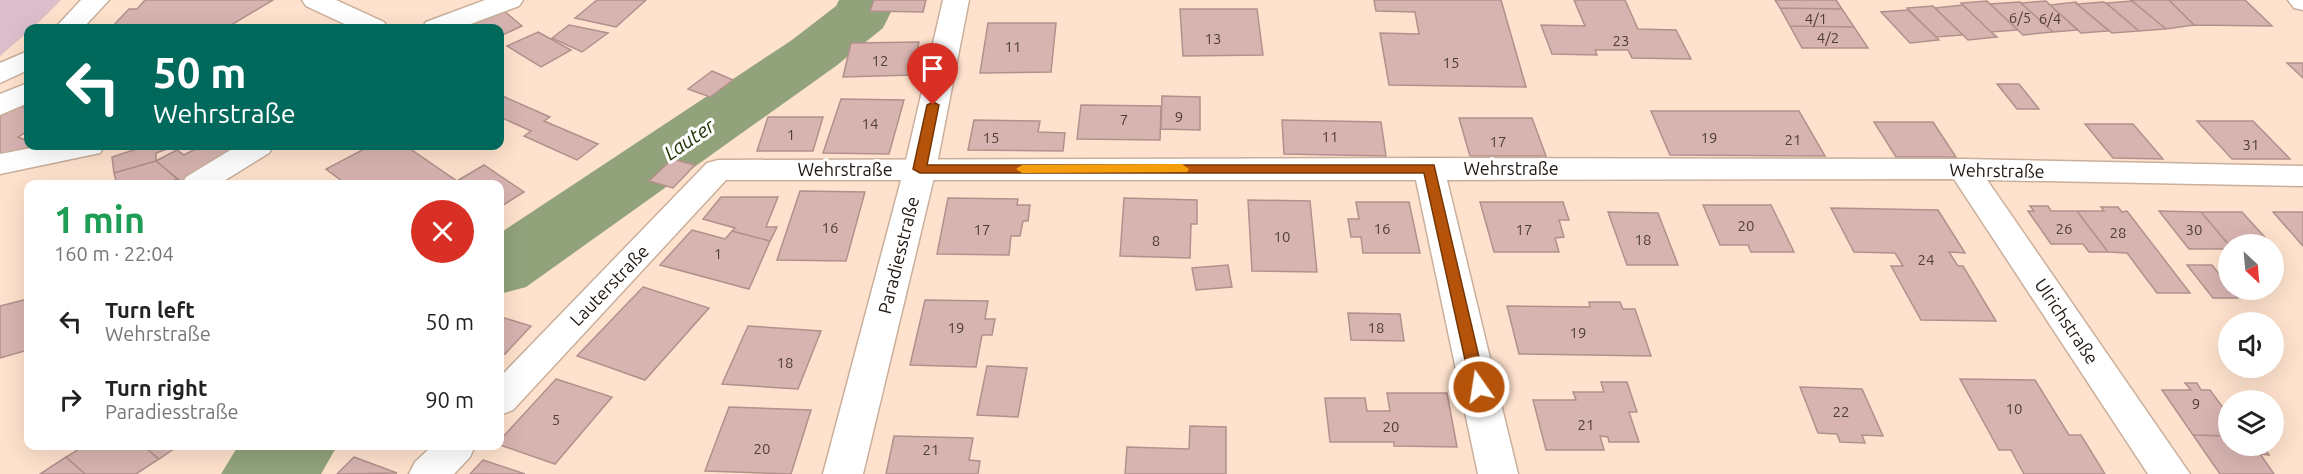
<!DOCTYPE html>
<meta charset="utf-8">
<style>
body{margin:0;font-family:Ubuntu,sans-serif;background:#f6f6f6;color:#222;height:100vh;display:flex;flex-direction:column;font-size:22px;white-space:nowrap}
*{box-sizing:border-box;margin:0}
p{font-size:20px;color:#767676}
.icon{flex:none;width:33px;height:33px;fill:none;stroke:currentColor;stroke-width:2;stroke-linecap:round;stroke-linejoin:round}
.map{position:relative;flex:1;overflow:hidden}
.drawer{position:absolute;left:24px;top:180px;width:480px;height:270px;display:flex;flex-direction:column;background:#fff;border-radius:12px;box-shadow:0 6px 24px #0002}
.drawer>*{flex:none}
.banner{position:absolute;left:24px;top:24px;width:480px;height:126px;border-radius:12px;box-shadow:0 6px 24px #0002;background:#00695c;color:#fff;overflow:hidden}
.needle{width:39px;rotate:154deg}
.buttons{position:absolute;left:2218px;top:234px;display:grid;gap:12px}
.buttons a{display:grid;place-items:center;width:66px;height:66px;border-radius:50%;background:#fff;box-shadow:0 6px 24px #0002;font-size:30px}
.pin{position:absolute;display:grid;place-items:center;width:51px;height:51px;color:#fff;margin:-62px -26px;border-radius:50% 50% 50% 0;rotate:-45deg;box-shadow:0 0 6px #0007}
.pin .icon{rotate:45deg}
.me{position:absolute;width:66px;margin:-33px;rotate:347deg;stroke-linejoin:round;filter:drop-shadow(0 0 4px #0008)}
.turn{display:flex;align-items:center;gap:21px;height:126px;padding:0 30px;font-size:27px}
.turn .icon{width:78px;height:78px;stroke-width:2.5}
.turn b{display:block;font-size:42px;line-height:51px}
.round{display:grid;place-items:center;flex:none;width:63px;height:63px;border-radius:32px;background:#f6f6f6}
.headline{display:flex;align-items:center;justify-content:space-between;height:102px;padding:0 30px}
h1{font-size:36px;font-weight:700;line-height:45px;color:#1e9e55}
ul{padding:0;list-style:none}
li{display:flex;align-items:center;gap:18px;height:78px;padding:0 30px}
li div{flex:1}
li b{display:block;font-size:22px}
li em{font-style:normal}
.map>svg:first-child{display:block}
.green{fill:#dcbfcb}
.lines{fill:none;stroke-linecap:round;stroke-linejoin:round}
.river{fill:#92a37c;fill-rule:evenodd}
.building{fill:#d8b4b1;stroke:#b2908c;stroke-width:1.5}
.minor-casing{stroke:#caaf9b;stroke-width:3}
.tertiary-casing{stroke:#caaf9b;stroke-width:3}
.secondary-casing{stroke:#caaf9b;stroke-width:3}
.minor{fill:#fff;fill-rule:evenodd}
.tertiary{fill:#fff;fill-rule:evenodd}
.secondary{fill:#fff;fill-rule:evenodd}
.route{fill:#b45309;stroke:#753606;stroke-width:1.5}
.slow{fill:#f59e0b}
.labels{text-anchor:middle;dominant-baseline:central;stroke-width:6;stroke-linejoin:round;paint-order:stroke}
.number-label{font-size:15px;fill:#4f3e38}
.street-label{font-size:18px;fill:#211710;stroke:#fff}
.water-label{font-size:20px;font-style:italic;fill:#233406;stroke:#fff}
</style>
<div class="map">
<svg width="2303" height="474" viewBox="0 0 2303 474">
<rect width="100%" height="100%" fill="#fee2cd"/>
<!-- green -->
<path class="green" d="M0 0H61L33 28H28V32L0 56Z"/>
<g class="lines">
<!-- river -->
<path class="river" d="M839 0H897L883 28 836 66 526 287 500 294V233L792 40 836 6Z
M238 446H337L321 474H221Z"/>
</g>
<!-- building -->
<path class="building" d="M145 0H273L226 28H111L129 9H137Z
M597 0H646L616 27 575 18Z
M874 0H926L923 12 870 11Z
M1374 0H1501L1526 87 1389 85 1380 33 1419 34 1415 12 1376 11Z
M1574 0H1625L1638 29 1676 30 1691 59 1632 58 1628 50H1595L1597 55 1552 54 1541 25 1585 26Z
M1775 0H1836L1842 9 1780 8Z
M2169 0H2245L2272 26 2194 25Z
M2169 0 2194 25 2166 29 2131 0Z
M1987 1 1990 4 2018 30 1991 32 1961 3Z
M2046 1 2050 5 2078 30 2053 32 2021 3Z
M2132 1 2166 29 2139 31 2106 3Z
M2020 2 2021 3 2053 32 2023 35 1990 4Z
M2076 2 2077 4 2109 31 2081 33 2050 5Z
M2103 2 2106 3 2139 31 2112 33 2077 4Z
M1963 5 1991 32 1997 37 1968 40 1935 8Z
M1933 6 1935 8 1963 35 1936 37 1907 8Z
M1780 8 1842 9 1854 27 1790 26Z
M1180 9H1257L1263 55 1183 56Z
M503 10 522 26 500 36V28H458Z
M1908 10 1936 37 1939 40 1910 43 1881 12Z
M988 23H1056L1051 72 980 73Z
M569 25 608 33 582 52 552 38Z
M1790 26 1854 27 1868 48H1802Z
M538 32 571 50 541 67 507 46Z
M919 42 912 75 843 77 851 43Z
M2287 63H2303V78Z
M712 71 733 80 710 97 688 89Z
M1997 84H2019L2039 109H2017Z
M500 95 550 117 544 121 598 144 577 160 524 136 531 131 500 117Z
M1162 96 1200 97V130L1161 129Z
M841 99 904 100 889 154 823 153Z
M20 105 28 110V131L18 137 28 141 31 146 0 160V116Z
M1081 105 1161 106 1160 140 1077 139Z
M1651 111H1799L1825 156 1670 155Z
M768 117H823L813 151H757Z
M1459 118H1532L1546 156H1470Z
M974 120 1040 121 1038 132 1065 133 1063 151 968 150Z
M1282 120 1381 122 1386 156 1284 154Z
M2197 121H2253L2290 159H2232Z
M1874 122H1933L1956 157H1896Z
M2085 124H2133L2163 159 2113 158Z
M146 146H175L156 153V161L114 173 112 157Z
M201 146H252L183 183 156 161 177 150 184 155Z
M370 146H406L457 181 484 165 524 192 500 207V184H346L326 169Z
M672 159 695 165 673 188 649 181Z
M156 161 177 179 166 184H117L114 173Z
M800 191 865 192 846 261 777 260Z
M721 197H778L766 227H777L770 241 732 231 735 228 703 219Z
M948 198 1018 199 1017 205H1030L1028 221H1023L1020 236H1011L1009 255 937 254Z
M1124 198 1197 200V224H1191L1190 258 1120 256Z
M1248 200 1310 201 1317 272 1252 271Z
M1356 202H1409L1420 253H1363L1361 237H1351L1348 219H1359Z
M1480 202H1563L1569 220H1559L1564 237 1555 238 1559 252H1494Z
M1703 205H1771L1794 252H1751L1748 245H1720Z
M2030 206H2048L2051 211H2077L2108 252H2089L2083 244H2051L2028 211H2034Z
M2101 207H2118L2122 212 2127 211 2190 293H2157L2127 253 2108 252 2077 211H2104Z
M1831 208 1938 210 1965 253 1949 252 1958 266H1963L1996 321 1921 320 1891 266H1903L1895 253 1854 252Z
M2159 211 2201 212 2229 245V249H2189Z
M1608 212 1658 213 1678 265H1627Z
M2201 212H2242L2271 244 2229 245Z
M2273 212H2303V246Z
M692 230 725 239 732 231 770 241 749 289 660 265Z
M1228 265 1232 287 1196 290 1192 268Z
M2187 265H2212L2238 298H2213Z
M643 287 709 308 645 380 577 356Z
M28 299V350L0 358V306Z
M925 300 988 301 985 319H995L992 335H982L976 367 910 365Z
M1589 302H1620L1623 309H1635L1651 356 1519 354 1507 306 1590 307Z
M1348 313 1400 314 1404 341 1351 340Z
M501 317 531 326 505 354 500 352Z
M748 326 821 331 798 389 722 384Z
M987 366 1027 368 1018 417 977 415Z
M556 379 612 397 555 464 500 445V440Z
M1960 379 2035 380 2069 435H2081L2105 474H2024L2011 450H1999Z
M1601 382H1627L1637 412H1629L1639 442H1609L1608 437 1600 436 1604 450H1546L1533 400H1576L1573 392H1604Z
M2185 383H2197L2201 390H2210L2229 416V436L2193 435 2162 390H2191Z
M1800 387 1862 389 1883 436 1862 435 1865 443 1840 442 1837 434 1818 433Z
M1387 393H1447L1457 447 1394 446V442H1330L1325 398H1365L1367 411H1390Z
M729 407 811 410 791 474 705 471Z
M1190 426 1226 427V474H1125L1127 447 1189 449Z
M2193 435 2229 436V446H2263L2269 455 2260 454 2274 474H2220Z
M894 436 973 438 969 460 980 461 978 474H886Z
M84 446H143L159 459 136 474H85L66 457Z
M143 446H178L159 459Z
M66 457 85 474H40Z
M354 457 397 473 337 474Z
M483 460 525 474H470Z"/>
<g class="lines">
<!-- minor casing -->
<g class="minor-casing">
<path id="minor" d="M302 0H336L384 22 388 28H353L306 6Z
M485 0H523L519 6 460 28H422L426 22Z
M2288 0H2303V10L2294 8Z
M28 83V103L0 115V94Z
M42 146H104L100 153 0 174V154Z
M237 146H273L269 153 219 184H182L186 177Z
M1429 158 1963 159 2303 166V186L1987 180 2190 474H2148L1954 179 1447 180 1518 474H1478L1416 180H726L513 410 500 415V377L707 163 718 160Z
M432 446H475L470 457 454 474H409L415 462Z"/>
</g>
<!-- tertiary casing -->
<g class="tertiary-casing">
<path id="tertiary" d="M81 0H109L83 28H55Z
M28 51V70L0 83V63Z"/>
</g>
<!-- secondary casing -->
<g class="secondary-casing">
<path id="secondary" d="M943 0H969L936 169 863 474H823L904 169Z"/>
</g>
<!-- minor -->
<use href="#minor" class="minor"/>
<!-- tertiary -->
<use href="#tertiary" class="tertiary"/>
<!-- secondary -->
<use href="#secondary" class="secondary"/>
</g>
<!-- route -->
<path class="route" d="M933 102 939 105 927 165H1434L1486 387 1479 393 1471 387 1424 173H920L913 169 927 105Z"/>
<!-- slow -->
<path class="slow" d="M1182 164 1189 169 1187 172 1022 173 1016 169 1022 165Z"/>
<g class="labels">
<!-- number labels -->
<g class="number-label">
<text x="2020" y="17">6/5</text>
<text x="1816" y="18">4/1</text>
<text x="2050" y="18">6/4</text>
<text x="1828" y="37">4/2</text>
<text x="1213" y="38">13</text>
<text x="1621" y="40">23</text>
<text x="1013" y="46">11</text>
<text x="880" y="60">12</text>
<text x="1451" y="62">15</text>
<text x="1179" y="116">9</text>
<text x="1124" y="119">7</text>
<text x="870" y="123">14</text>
<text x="791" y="134">1</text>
<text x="1330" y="136">11</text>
<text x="991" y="137">15</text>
<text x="1709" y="137">19</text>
<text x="1793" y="139">21</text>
<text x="1498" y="141">17</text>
<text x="2251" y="144">31</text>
<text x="1746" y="225">20</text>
<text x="830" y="227">16</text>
<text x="1382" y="228">16</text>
<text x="2064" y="228">26</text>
<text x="982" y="229">17</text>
<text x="1524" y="229">17</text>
<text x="2194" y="229">30</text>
<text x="2118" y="232">28</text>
<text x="1282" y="236">10</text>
<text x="1643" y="239">18</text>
<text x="1156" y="240">8</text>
<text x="718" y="253">1</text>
<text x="1926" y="259">24</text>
<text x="956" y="327">19</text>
<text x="1376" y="327">18</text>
<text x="1578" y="332">19</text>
<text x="785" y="362">18</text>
<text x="2196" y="403">9</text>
<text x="2014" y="408">10</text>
<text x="1841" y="411">22</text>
<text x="556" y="419">5</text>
<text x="1586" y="424">21</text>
<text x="1391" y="426">20</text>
<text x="762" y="448">20</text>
<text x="931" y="449">21</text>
</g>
<!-- street labels -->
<g class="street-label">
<text x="1511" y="168">Wehrstraße</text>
<text x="845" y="169">Wehrstraße</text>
<text transform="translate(1997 170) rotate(1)">Wehrstraße</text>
<text transform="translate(898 255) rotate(-76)">Paradiesstraße</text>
<text transform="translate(609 285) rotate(-46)">Lauterstraße</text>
<text transform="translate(2067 321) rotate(56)">Ulrichstraße</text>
</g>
<!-- water labels -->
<g class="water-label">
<text transform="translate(689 139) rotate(-34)">Lauter</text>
</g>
</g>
</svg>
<div class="buttons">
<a><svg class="needle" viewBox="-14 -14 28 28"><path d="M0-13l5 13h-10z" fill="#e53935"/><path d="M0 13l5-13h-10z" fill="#767676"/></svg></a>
<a><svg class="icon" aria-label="sound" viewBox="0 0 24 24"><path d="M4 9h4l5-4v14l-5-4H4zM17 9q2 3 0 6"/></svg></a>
<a><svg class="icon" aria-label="layers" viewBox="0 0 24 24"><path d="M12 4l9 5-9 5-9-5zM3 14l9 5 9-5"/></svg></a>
</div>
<div class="pin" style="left:933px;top:105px;background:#d93025"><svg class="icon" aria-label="arrive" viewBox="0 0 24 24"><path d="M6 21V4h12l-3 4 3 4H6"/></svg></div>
<svg class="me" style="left:1479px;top:387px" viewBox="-20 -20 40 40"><circle r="17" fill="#b45309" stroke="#fff" stroke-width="3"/><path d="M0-11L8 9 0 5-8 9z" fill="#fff"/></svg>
<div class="banner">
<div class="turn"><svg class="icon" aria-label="left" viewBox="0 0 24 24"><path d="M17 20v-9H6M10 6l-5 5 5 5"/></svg><div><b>50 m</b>Wehrstraße</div></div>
</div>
<section class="drawer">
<div class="headline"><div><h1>1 min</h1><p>160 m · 22:04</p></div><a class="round" style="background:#d93025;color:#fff"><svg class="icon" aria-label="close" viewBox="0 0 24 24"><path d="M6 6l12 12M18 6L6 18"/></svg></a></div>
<ul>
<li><svg class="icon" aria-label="left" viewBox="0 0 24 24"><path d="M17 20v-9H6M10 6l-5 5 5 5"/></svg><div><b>Turn left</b><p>Wehrstraße</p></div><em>50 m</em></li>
<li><svg class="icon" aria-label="right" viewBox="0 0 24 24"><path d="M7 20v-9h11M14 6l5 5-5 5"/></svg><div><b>Turn right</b><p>Paradiesstraße</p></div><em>90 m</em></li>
</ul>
</section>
</div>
